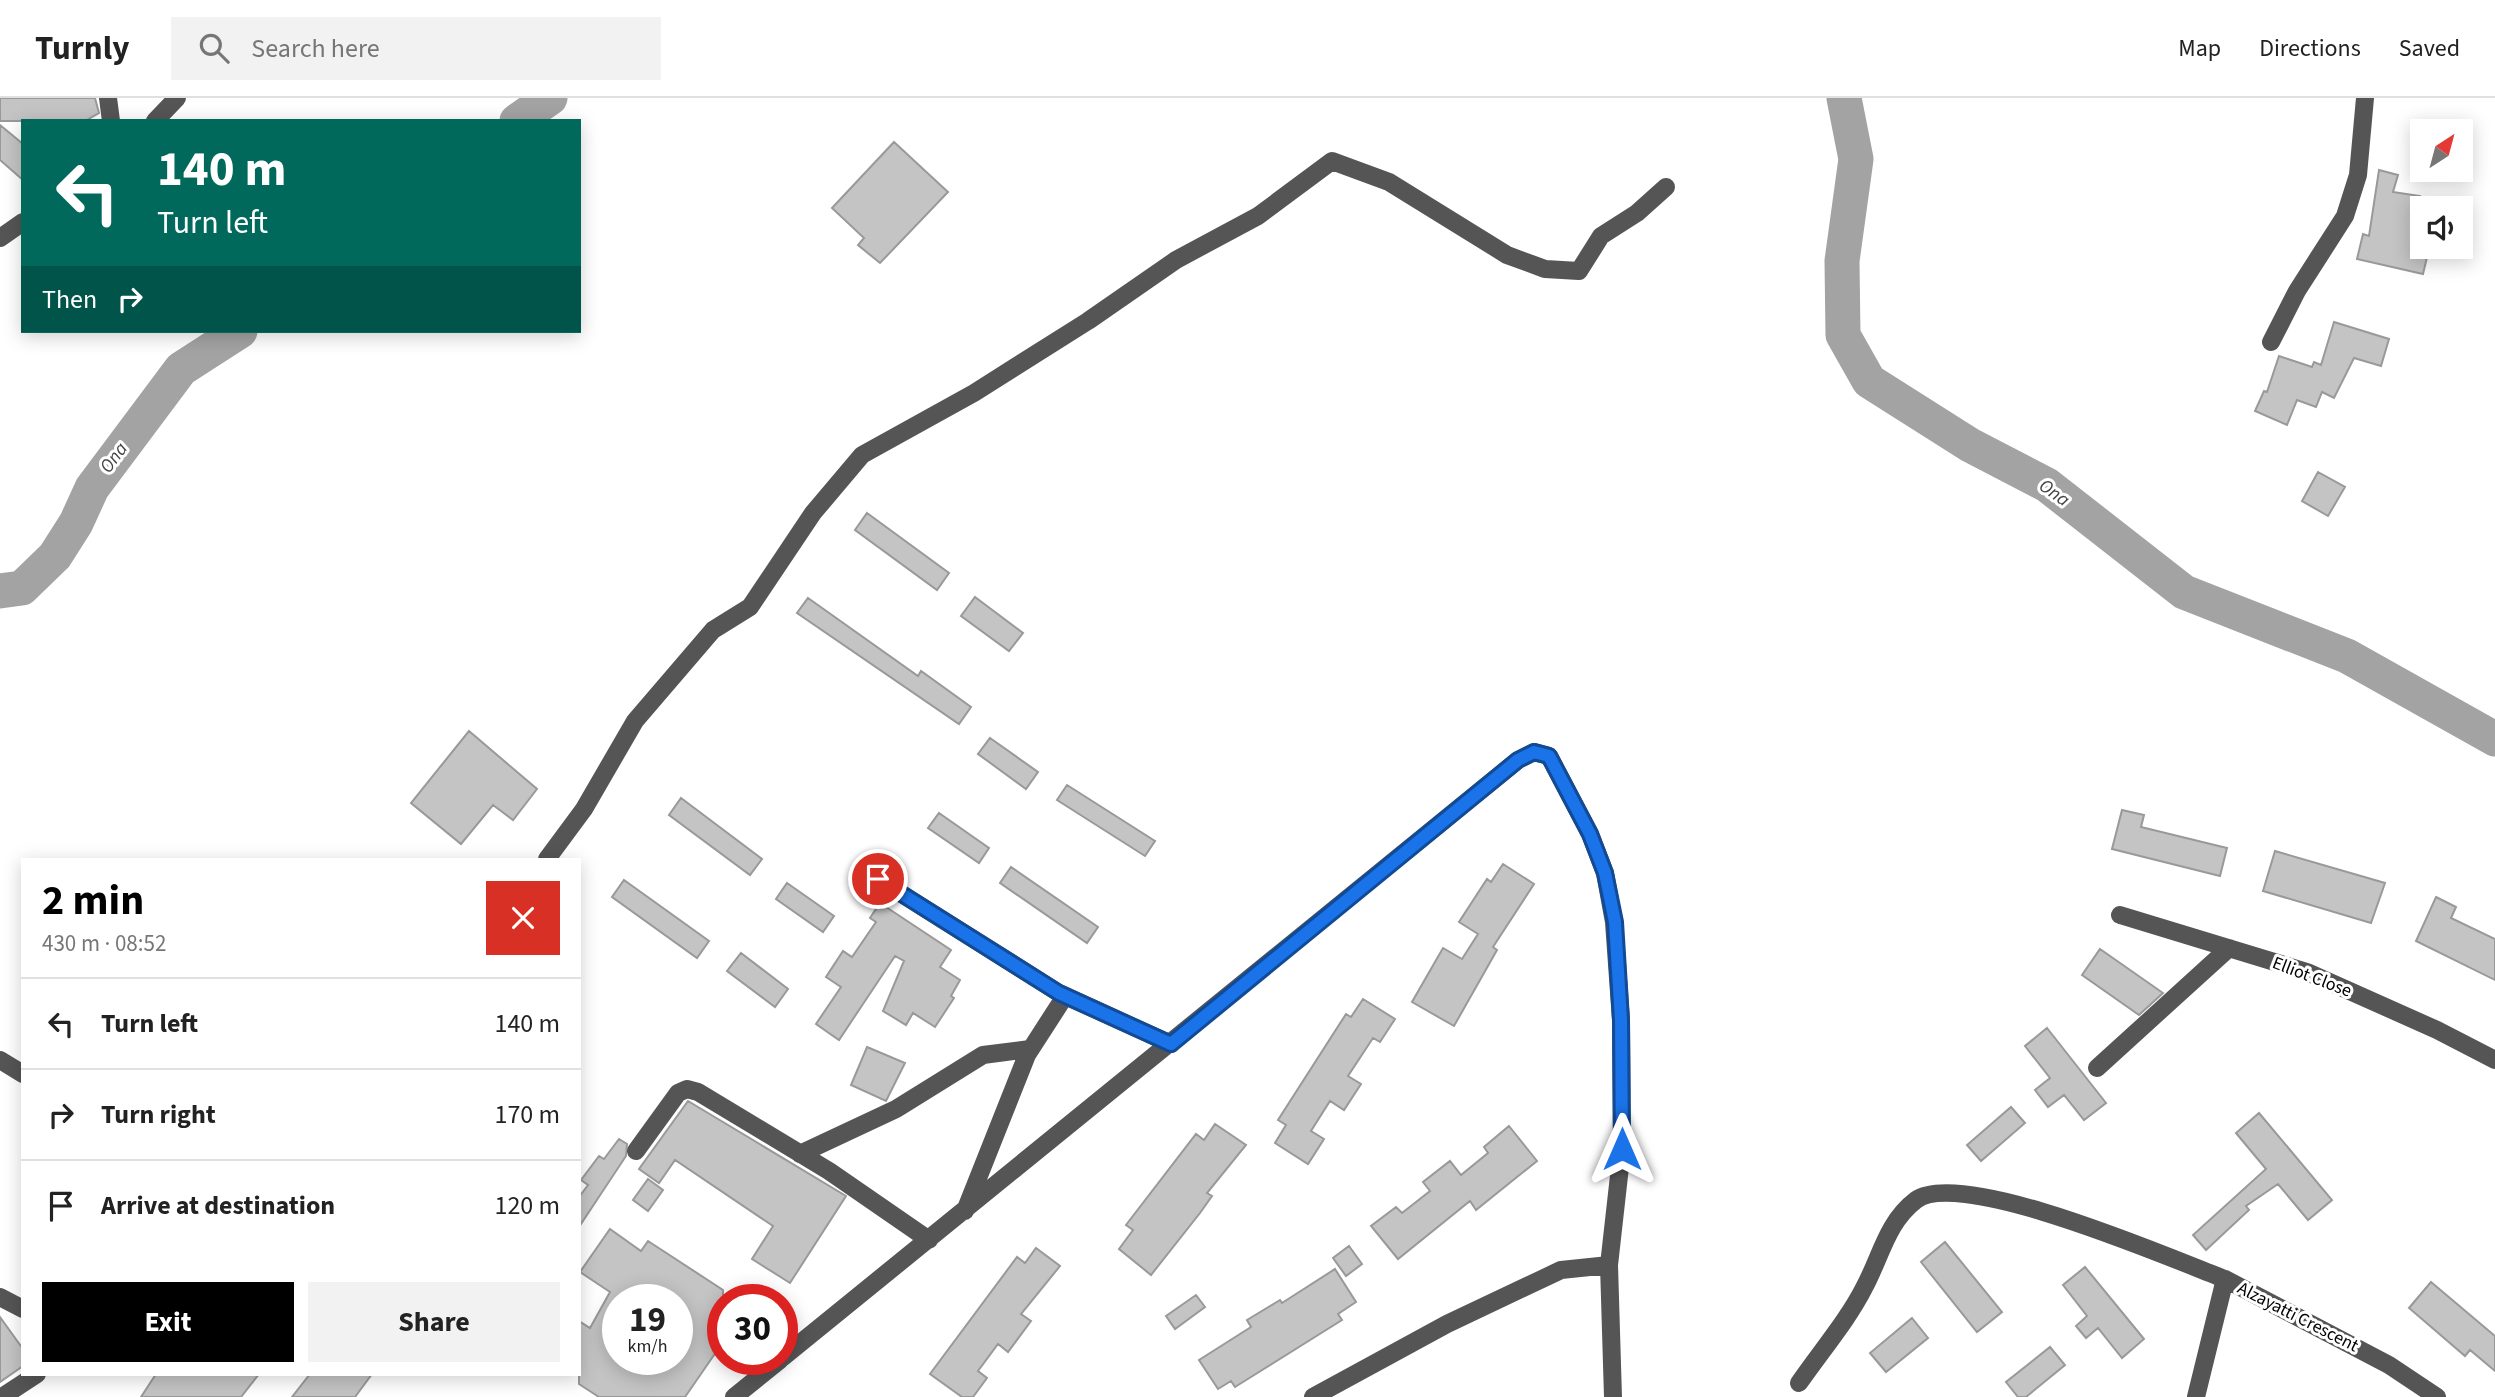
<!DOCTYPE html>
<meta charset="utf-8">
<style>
body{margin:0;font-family:"Source Sans 3",sans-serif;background:#f2f2f2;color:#222;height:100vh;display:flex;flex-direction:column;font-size:26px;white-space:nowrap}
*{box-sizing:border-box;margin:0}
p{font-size:23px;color:#767676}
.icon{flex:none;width:38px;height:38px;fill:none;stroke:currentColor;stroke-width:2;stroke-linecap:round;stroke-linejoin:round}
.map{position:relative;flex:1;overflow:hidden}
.details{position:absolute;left:21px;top:760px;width:560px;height:518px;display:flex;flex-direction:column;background:#fff;border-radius:0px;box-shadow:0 4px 18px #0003}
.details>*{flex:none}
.top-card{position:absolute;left:21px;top:21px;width:560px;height:214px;border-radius:0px;box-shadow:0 4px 18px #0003;background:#00695c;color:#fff;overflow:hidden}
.needle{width:46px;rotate:36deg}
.controls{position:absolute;left:2410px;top:21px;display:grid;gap:14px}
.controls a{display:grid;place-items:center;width:63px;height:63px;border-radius:0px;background:#fff;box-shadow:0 4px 18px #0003;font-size:35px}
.speed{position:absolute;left:602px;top:1186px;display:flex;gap:14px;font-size:35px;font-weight:700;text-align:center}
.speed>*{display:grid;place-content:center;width:91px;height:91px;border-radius:50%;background:#fff;box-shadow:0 4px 18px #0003;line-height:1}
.speed small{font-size:18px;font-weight:400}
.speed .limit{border:10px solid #d22;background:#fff;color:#111}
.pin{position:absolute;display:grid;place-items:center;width:60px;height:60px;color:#fff;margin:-30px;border:4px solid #fff;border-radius:50%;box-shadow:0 2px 7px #0007}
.me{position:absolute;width:77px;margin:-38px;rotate:0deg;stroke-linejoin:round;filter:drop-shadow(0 0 5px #0008)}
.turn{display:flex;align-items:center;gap:24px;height:147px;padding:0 21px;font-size:32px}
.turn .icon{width:91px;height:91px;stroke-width:2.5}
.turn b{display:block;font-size:49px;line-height:60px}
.then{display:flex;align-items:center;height:66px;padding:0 21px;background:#0003;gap:14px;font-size:26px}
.round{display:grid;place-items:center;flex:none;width:74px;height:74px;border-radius:0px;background:#f2f2f2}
.summary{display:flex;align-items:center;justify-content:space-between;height:119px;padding:0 21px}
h1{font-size:42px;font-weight:700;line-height:52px;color:#000}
.cta{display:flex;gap:14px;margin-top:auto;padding:14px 21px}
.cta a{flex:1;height:80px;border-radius:0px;background:#000;color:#fff;font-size:28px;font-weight:700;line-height:80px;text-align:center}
.cta a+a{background:#f2f2f2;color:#222}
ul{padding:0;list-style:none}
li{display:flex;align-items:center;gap:21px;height:91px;padding:0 21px;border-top:2px solid #e0e0e0}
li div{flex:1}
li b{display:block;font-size:26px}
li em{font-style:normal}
header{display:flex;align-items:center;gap:42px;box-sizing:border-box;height:98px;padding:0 35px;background:#fff;border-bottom:2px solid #e0e0e0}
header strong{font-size:33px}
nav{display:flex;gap:38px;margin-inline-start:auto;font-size:24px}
.search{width:490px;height:63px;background:#f2f2f2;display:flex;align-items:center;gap:18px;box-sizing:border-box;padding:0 24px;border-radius:0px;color:#767676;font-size:26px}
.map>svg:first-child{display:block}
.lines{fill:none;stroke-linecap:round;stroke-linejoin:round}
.river{stroke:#a3a3a3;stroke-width:35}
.building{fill:#c4c4c4;stroke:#999;stroke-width:2;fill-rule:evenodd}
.minor{stroke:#555;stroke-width:18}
.route-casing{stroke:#114b97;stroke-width:18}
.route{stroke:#1a73e8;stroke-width:12}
.labels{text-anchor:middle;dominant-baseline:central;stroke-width:6;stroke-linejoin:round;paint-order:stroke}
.street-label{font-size:18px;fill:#000;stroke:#fff}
.water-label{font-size:19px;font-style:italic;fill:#444;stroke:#fff}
</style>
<header>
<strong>Turnly</strong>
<div class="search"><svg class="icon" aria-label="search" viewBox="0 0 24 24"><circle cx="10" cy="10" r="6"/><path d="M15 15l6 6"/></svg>Search here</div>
<nav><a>Map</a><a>Directions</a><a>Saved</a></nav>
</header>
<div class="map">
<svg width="2495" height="1299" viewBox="0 0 2495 1299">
<rect width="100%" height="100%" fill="#fff"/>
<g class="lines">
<!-- river -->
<path class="river" d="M1844 0 1856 61 1842 163 1843 237 1869 283 1970 347 2047 387 2184 494 2347 558 2495 641
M517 23 550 0
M0 493 22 490 55 458 76 425 92 390 181 271 240 233"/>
</g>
<!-- building -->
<path class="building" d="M0 0H95L99 15 85 23H0Z
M0 27 23 46V82L0 62Z
M894 44 948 94 880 165 858 147 864 140 832 110Z
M2379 72 2398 77 2393 94 2420 98 2413 148 2429 151 2423 176 2357 161 2363 136 2369 138Z
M2334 224 2389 241 2381 268 2354 260 2334 300 2322 294 2316 309 2297 302 2287 327 2255 313 2264 293 2267 294 2279 258 2312 269 2314 264 2321 267Z
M2318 374 2345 389 2328 418 2302 403Z
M867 415 949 475 937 492 855 432Z
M975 499 1023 535 1009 553 961 518Z
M808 500 918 578 921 573 971 609 959 626 797 515Z
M469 633 537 691 513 722 493 707 461 746 411 705Z
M990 640 1038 674 1026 691 978 656Z
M1067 687 1155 743 1145 758 1057 702Z
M681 700 762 761 750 777 669 717Z
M2122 712 2144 717 2141 729 2227 750 2220 778 2112 751Z
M939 715 989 750 979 765 928 730Z
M2275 753 2385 785 2371 825 2263 793Z
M1503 766 1534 786 1493 849 1497 852 1454 928 1412 904 1443 850 1462 861 1478 836 1459 824 1487 781 1491 784Z
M1011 769 1098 829 1087 845 1000 785Z
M624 782 709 843 697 860 612 799Z
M787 785 834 818 823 834 776 801Z
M2436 799 2456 809 2451 820 2495 841V882L2416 843Z
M880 805 951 852 940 869 960 882 951 898 954 900 935 929 913 915 906 927 883 913 904 863 895 858 839 942 816 926 841 889 826 879 843 853 852 859 876 824 870 820Z
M2100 851 2163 895 2139 917 2082 877Z
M741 855 788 891 775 909 727 873Z
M1363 901 1395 921 1380 944 1373 940 1348 978 1361 986 1344 1012 1330 1003 1311 1033 1324 1041 1308 1066 1275 1045 1286 1027 1278 1022 1346 916 1351 919Z
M2047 930 2106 1005 2084 1022 2064 997 2048 1009 2035 992 2050 980 2025 948Z
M867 949 905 965 886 1003 851 987Z
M688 1003 846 1098 790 1185 752 1161 773 1128 675 1062 659 1085 639 1071Z
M2011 1009 2025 1025 1981 1063 1967 1047Z
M2259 1015 2332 1102 2308 1122 2278 1086 2246 1108 2249 1112 2206 1152 2193 1137 2266 1071 2236 1035Z
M1215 1026 1246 1047 1207 1095 1212 1098 1200 1115 1151 1177 1119 1151 1133 1132 1126 1127 1196 1036 1204 1042Z
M1509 1028 1537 1063 1476 1112 1470 1103 1398 1161 1371 1128 1396 1109 1402 1115 1430 1093 1423 1084 1450 1063 1461 1077 1488 1055 1484 1049Z
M619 1041 627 1046 626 1058 579 1129V1099L588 1087 581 1082 599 1058 604 1061Z
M648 1081 663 1092 648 1113 633 1102Z
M610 1131 641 1153 648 1143 723 1192V1244L685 1299H599L579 1286V1223L590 1230 610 1194 580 1174ZM618 1202H677V1262H618Z
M1945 1144 2002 1214 1977 1234 1921 1164Z
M1349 1148 1362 1166 1346 1178 1333 1160Z
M1036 1150 1060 1168 1021 1216 1031 1223 1008 1254 998 1246 978 1273 987 1280 973 1299H962L930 1276 1017 1159 1025 1165Z
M2085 1169 2144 1241 2122 1260 2098 1230 2086 1240 2076 1228 2087 1218 2063 1187Z
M1335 1171 1356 1204 1338 1216 1342 1222 1235 1289 1231 1283 1218 1291 1199 1262 1251 1229 1247 1222 1280 1202 1282 1205Z
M2431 1184 2495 1238V1273L2470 1252 2465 1258 2409 1210Z
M1196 1197 1205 1209 1175 1231 1166 1218Z
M0 1219 23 1251V1268L0 1284Z
M1912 1220 1928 1240 1886 1274 1870 1255Z
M2050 1249 2065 1267 2026 1299H2018L2006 1284Z
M156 1276H259L241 1299H141Z
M310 1276H372L355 1299H292Z"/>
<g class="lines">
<!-- minor -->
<path class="minor" d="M108 0 111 23
M155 23 177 0
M0 140 23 124
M2271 244 2297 193 2345 118 2358 77 2365 0
M547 761 584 711 635 623 713 532 750 509 813 415 862 357 974 295 1088 223 1176 162 1258 118 1332 63 1389 84 1507 157 1545 171 1579 173 1601 138 1637 115 1666 89
M878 781 1059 895 1171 946
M2120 817 2307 874 2437 932 2495 962
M0 962 23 976
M2097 970 2229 850
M636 1053 678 995 687 991 698 994 829 1073 929 1142
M800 1056 896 1011 983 957 1030 951
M965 1113 1027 957 1065 898
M0 1199 23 1211
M782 1260 1518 662 1534 654 1549 658 1590 736 1605 775 1614 824 1621 922 1622 1051 1609 1167
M1799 1285C1821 1253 1848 1222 1865 1188 1881 1158 1887 1124 1916 1102 1961 1069 2172 1161 2225 1181
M2 1299 37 1276
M734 1299 780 1262
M1313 1299 1447 1226 1561 1172 1609 1167 1613 1299
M2196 1299 2225 1181 2389 1267 2437 1299"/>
</g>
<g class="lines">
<!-- route casing -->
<g class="route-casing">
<path id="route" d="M878 781 1059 895 1171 946 1518 662 1534 654 1549 658 1590 736 1605 775 1615 824 1621 922 1622 1051"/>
</g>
<!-- route -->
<use href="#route" class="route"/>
</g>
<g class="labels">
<!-- street labels -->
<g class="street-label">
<text transform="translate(2312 879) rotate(21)">Elliot Close</text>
<text transform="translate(2298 1219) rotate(27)">Alzayatti Crescent</text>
</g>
<!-- water labels -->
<g class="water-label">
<text transform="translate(114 360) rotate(-53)">Ona</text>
<text transform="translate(2054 395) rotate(35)">Ona</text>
</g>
</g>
</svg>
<div class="controls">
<a><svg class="needle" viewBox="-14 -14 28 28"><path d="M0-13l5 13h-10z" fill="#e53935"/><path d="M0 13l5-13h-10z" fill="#767676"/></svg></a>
<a><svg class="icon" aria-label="sound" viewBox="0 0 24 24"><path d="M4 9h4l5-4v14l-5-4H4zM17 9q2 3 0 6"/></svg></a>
</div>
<div class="speed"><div>19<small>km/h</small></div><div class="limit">30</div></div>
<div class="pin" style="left:878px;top:781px;background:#d93025"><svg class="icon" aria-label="arrive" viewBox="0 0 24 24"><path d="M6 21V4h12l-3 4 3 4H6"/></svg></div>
<svg class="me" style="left:1622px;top:1051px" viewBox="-20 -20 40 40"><path d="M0-17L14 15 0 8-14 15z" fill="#1a73e8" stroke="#fff" stroke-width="4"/></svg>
<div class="top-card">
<div class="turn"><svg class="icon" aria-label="left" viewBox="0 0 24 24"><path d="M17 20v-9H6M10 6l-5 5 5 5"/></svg><div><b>140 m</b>Turn left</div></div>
<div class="then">Then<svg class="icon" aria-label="right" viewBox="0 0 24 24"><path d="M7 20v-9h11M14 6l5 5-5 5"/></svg></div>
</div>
<section class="details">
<div class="summary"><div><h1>2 min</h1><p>430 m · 08:52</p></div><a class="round" style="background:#d93025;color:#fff"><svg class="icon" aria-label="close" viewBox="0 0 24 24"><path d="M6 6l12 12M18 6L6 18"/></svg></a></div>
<ul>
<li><svg class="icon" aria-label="left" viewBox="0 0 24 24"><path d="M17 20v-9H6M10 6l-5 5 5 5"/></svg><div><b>Turn left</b></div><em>140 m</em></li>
<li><svg class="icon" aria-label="right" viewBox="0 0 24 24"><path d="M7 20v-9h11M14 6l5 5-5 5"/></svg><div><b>Turn right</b></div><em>170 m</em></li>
<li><svg class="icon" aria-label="arrive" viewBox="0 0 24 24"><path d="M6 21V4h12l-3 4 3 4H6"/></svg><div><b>Arrive at destination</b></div><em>120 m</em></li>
</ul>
<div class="cta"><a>Exit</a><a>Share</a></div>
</section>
</div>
